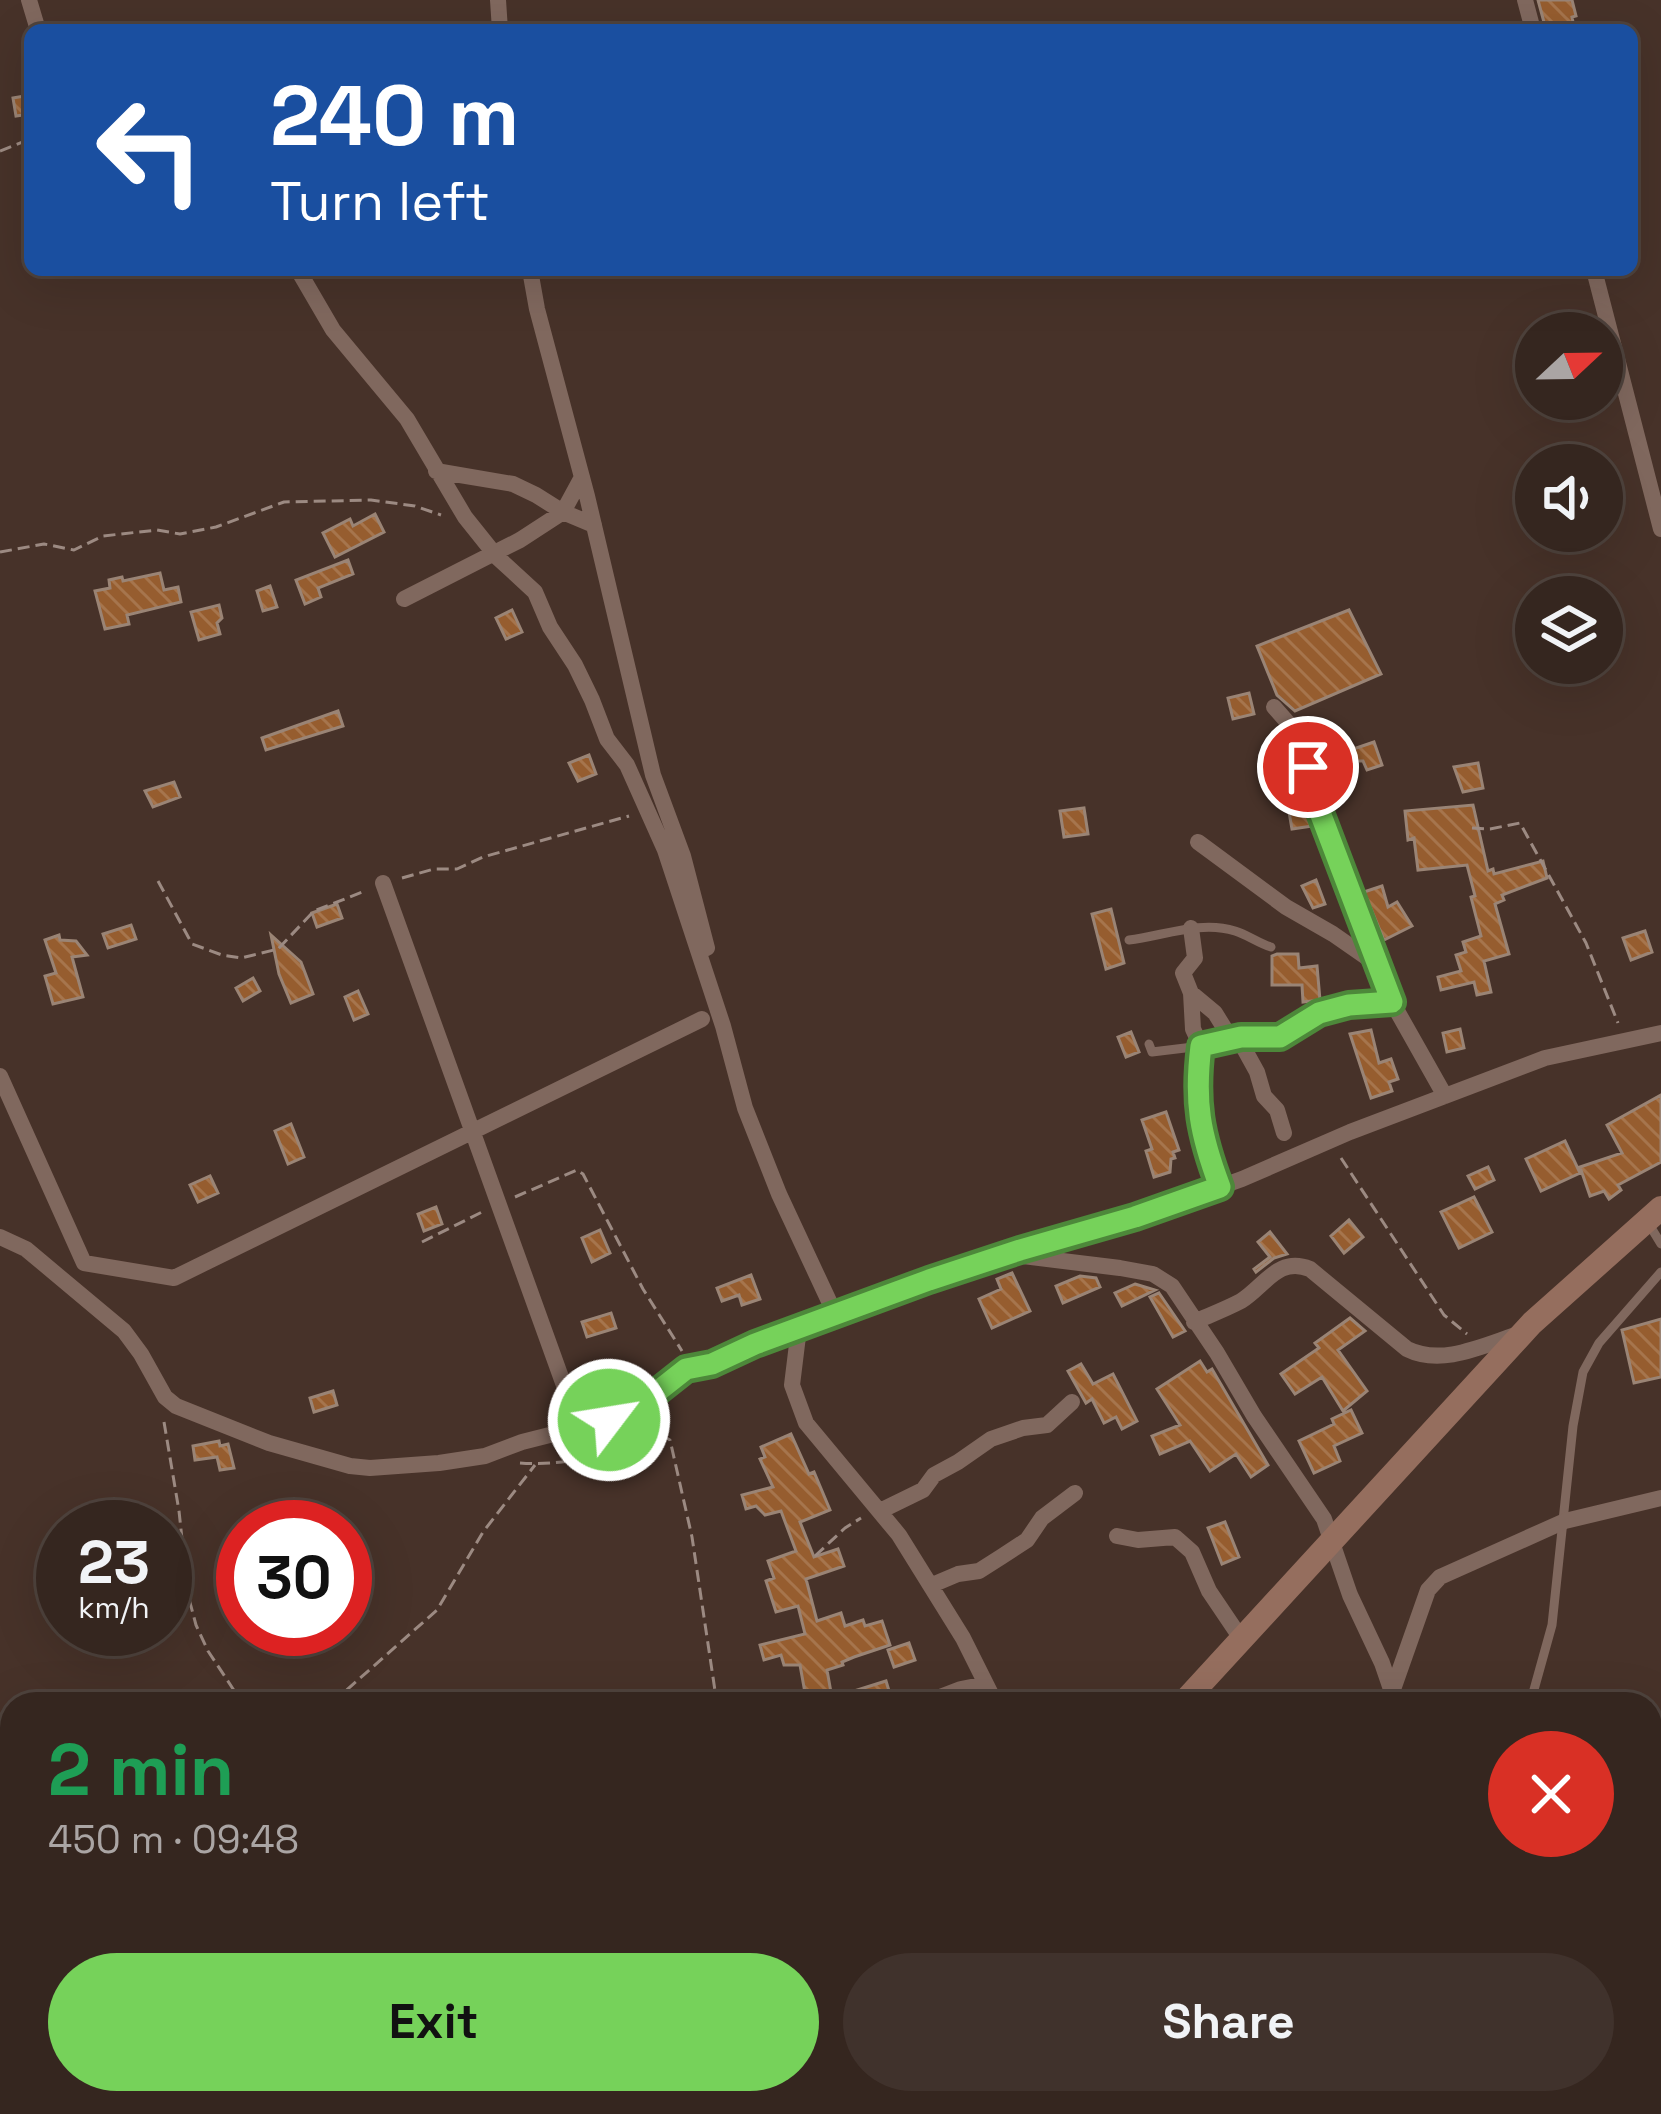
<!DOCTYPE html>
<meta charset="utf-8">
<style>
body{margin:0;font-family:"Space Grotesk",sans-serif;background:#40322c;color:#f1f3f6;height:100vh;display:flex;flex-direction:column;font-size:45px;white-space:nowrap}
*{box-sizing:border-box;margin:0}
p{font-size:39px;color:#aaa5a4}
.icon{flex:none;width:66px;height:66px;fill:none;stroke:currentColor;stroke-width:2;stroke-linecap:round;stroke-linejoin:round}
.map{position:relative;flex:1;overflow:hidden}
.details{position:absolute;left:0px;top:1692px;width:1662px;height:423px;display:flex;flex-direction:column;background:#35261f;border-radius:36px 36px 0 0;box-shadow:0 12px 48px #0002,0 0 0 3px #4f433d}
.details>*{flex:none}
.hud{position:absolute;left:24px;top:24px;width:1614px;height:252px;border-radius:18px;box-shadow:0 12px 48px #0002,0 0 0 3px #4f433d;background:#1a4fa0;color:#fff;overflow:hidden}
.needle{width:78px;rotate:68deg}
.controls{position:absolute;left:1515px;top:312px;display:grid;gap:24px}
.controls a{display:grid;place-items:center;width:108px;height:108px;border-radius:50%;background:#35261f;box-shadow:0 12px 48px #0002,0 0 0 3px #4f433d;font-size:60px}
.speed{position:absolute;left:36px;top:1500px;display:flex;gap:24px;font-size:60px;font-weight:700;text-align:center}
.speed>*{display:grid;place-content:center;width:156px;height:156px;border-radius:50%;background:#35261f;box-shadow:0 12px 48px #0002,0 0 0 3px #4f433d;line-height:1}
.speed small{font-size:30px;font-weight:400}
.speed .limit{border:18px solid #d22;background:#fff;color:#111}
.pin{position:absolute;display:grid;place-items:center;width:102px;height:102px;color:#fff;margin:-51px;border:6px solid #fff;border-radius:50%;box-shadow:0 3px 12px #0007}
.me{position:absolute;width:132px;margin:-66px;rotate:59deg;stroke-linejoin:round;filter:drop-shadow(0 0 9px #0008)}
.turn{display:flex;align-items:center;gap:42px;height:252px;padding:0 48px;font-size:54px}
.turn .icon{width:156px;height:156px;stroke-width:2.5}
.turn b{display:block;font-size:84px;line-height:102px}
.round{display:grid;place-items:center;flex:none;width:126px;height:126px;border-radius:63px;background:#40322c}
.overview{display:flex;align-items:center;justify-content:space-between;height:204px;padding:0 48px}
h1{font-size:72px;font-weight:800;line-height:90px;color:#1e9e55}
.primary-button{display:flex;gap:24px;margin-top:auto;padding:24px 48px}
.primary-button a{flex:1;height:138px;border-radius:72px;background:#76d25a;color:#111;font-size:48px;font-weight:800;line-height:138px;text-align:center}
.primary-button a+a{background:#40322c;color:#f1f3f6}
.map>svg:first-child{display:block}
.building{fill:url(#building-back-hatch);stroke:#9a8475;stroke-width:3}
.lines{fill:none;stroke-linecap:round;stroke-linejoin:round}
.path{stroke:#9c8a82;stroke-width:3;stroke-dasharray:12 6;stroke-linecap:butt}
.lane{stroke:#80685e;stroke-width:9}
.street{stroke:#80685e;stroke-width:16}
.secondary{stroke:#956e5e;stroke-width:24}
.route-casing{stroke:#4d883a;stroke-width:30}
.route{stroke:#76d25a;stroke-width:21}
</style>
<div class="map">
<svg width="1661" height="2114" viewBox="0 0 1661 2114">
<defs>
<pattern id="building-back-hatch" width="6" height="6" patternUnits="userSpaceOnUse" patternTransform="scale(3)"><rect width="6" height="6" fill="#965d2f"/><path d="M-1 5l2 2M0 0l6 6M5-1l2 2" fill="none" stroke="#a6754d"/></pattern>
</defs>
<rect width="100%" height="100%" fill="#473229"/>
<!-- building -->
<path class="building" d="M1538 0H1572L1576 16 1572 17 1573 22 1545 26Z
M30 95V114L16 116 13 98Z
M375 514 384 532 335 557 323 533 350 519 353 526Z
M348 560 353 574 318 588 321 597 305 604 296 580Z
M160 573 164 590 178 587 181 602 127 615 129 624 105 629 95 591 110 588 109 580 122 577 123 581Z
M270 586 277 607 263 611 257 591Z
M219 605 222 618 217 623 220 634 199 640 191 612Z
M512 610 522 632 506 639 496 618Z
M1349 610 1381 674 1295 711 1277 695 1257 646Z
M1249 693 1254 714 1233 719 1228 698Z
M338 711 343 726 266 750 262 738Z
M1374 742 1382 765 1367 770 1363 761H1328L1327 758Z
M589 755 596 774 578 781 569 763Z
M1478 763 1483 788 1463 792 1454 767Z
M174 782 180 797 153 807 145 791Z
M1473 805 1488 871 1493 869 1494 874 1543 861 1547 878 1502 895 1504 900 1495 904 1509 954 1484 961 1491 992 1477 995 1474 982 1441 990 1438 977 1461 971 1456 955 1466 952 1463 942 1481 936 1471 897 1475 896 1467 865 1418 870 1414 838 1408 840 1405 811Z
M1084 808 1088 834 1064 837 1060 811Z
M1305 810 1312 826 1292 829 1289 812Z
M1316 880 1325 904 1313 908 1302 886Z
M1382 886 1388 907 1397 902 1412 926 1384 940 1364 892Z
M337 904 342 918 317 927 312 913Z
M1111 909 1124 963 1106 969 1092 914Z
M131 925 136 939 108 948 103 934Z
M1645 931 1652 952 1631 960 1623 938Z
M59 935 60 940 76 941 87 955 72 957 83 997 53 1004 45 976 56 973 45 940Z
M271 935 301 962 313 994 291 1003 279 974Z
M1277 954H1298L1299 968 1317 966 1320 1000 1303 1002 1302 985H1272V956Z
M253 978 260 991 243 1001 236 988Z
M358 991 368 1014 354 1020 345 997Z
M1460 1029 1464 1048 1447 1052 1443 1033Z
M1371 1030 1379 1063 1391 1059 1398 1079 1389 1082 1392 1091 1371 1098 1350 1034Z
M1131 1032 1139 1052 1126 1057 1118 1037Z
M1661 1095V1162L1618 1185 1621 1190 1609 1199 1604 1191 1590 1196 1580 1167 1622 1153 1607 1125Z
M1166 1112 1179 1150 1173 1152 1175 1158 1171 1159 1170 1172 1154 1177 1146 1151 1152 1149 1142 1120Z
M291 1124 304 1157 288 1164 275 1131Z
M1565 1141 1580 1173 1541 1191 1526 1159Z
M1488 1167 1494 1180 1475 1189 1468 1176Z
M210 1176 218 1193 198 1202 190 1185Z
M1474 1197 1492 1232 1459 1248 1441 1212Z
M436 1207 442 1224 424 1231 418 1214Z
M1349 1220 1363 1237 1344 1253 1331 1236Z
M600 1230 610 1253 592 1262 582 1238Z
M1270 1232 1287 1254 1274 1258 1256 1272 1254 1269 1270 1257 1258 1242Z
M1012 1273 1030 1311 992 1328 979 1299 1001 1289 997 1279Z
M751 1275 760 1299 742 1305 739 1295 722 1301 717 1288Z
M1080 1276 1096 1278 1100 1287 1063 1303 1056 1286Z
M1135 1284 1155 1290 1122 1306 1115 1293Z
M1159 1293 1185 1331 1173 1337 1150 1297Z
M611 1313 616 1328 587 1337 582 1322Z
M1350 1318 1365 1331 1338 1350 1367 1391 1343 1411 1322 1377 1295 1394 1281 1374 1319 1348 1315 1343Z
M1661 1319V1377L1634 1383 1622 1330Z
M1200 1361 1207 1372 1212 1369 1268 1465 1251 1477 1236 1454 1210 1471 1190 1441 1160 1454 1152 1436 1180 1425 1157 1389Z
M1081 1364 1093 1384 1113 1374 1137 1421 1122 1429 1116 1417 1104 1423 1092 1399 1086 1403 1068 1371Z
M333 1391 337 1405 314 1412 310 1398Z
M1351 1410 1362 1433 1334 1446 1340 1461 1314 1473 1299 1441 1334 1424 1332 1419Z
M791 1434 809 1474 814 1472 830 1510 800 1522 814 1557 838 1549 844 1566 806 1579 817 1621 841 1613 845 1626 863 1620 865 1626 882 1621 890 1645 854 1657 842 1662 843 1665 827 1670 832 1698 886 1681 893 1704H807L800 1665H784L781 1655 764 1660 760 1645 805 1634 798 1606 776 1612 766 1581 774 1578 768 1561 796 1551 781 1511 765 1515 756 1506 746 1509 742 1495 773 1487 760 1459 765 1457 761 1447Z
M219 1441 220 1446 228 1444 234 1468 220 1470 217 1457 195 1460 193 1446Z
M1225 1522 1239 1557 1222 1564 1208 1528Z
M909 1643 915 1660 894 1667 888 1650Z"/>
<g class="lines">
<!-- path -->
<path class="path" d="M0 151 30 139
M0 552 44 544 74 550 103 536 157 530 180 534 216 527 284 502 371 500 415 506 441 515
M1472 828 1490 829 1520 823 1586 943 1618 1023
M402 878 434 869H457L483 857 629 816
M158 881 192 944 222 955 241 958 278 949 314 911 365 891
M1341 1158 1444 1315 1467 1334
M515 1197 577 1170 583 1174 643 1289 682 1351
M422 1242 484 1211
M164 1422 179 1511 188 1595 196 1625 208 1651 243 1704
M520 1463C570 1467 614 1451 661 1435L670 1440 692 1537 717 1704
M815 1556 845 1528 861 1518
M336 1704 341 1695 437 1610 483 1532 535 1465"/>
<!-- lane -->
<path class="lane" d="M1129 940C1163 936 1201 920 1235 931 1248 935 1258 943 1271 947
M1149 1044 1152 1052 1218 1044 1241 1037H1280L1319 1014 1349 1005 1392 1002
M1647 1221 1661 1244
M1530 1704 1552 1625 1573 1426 1583 1372 1599 1343 1661 1272
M1650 1991 1661 1992
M1381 2103V2114"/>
<!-- street -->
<path class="street" d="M29 0 38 30
M498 0 500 30
M1525 0 1533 30
M298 270 333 330 407 419 465 517 497 557 535 592 550 627 575 665 592 700 607 739 627 765 665 850 723 1026 745 1108 779 1194 835 1314
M530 270 537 309 587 496 653 775 683 856 707 948
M1594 270 1661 529
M436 471 513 484 536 495 563 512 582 477
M404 599 520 540 563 512 594 525
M1274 707 1303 740 1313 794 1392 1002 1445 1096
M1198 842 1286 907 1333 934 1379 966
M383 883 575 1416
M1191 928 1195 958 1183 973 1191 993 1215 1013 1228 1034 1241 1043 1257 1072 1264 1096 1277 1110 1284 1133
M1191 993 1193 1029 1201 1046 1196 1089 1205 1146 1221 1187
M0 1076 84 1263 174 1278 702 1019
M0 1237 26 1249 124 1331 141 1354 165 1397 176 1406 269 1443 350 1466 370 1468 439 1463 485 1456 522 1442 609 1420 648 1399 686 1369 720 1361 755 1344 929 1279 1020 1250 1135 1217 1242 1179 1350 1132 1545 1058 1661 1033
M1014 1255 1120 1268 1153 1274 1172 1286 1217 1353 1254 1416 1324 1519 1350 1595 1382 1663 1396 1704
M1194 1322C1210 1315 1226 1309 1241 1301 1265 1286 1278 1256 1310 1269L1407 1349C1443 1367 1486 1344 1522 1333
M799 1328 792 1385 806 1423 899 1535 963 1638 996 1704
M880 1511 923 1490 934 1475 958 1462 991 1439 1023 1428 1047 1425 1072 1402
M1117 1536 1138 1540 1175 1537 1192 1552 1209 1591 1236 1631 1246 1634
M932 1585 958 1574 979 1571 1001 1557 1027 1540 1042 1518 1075 1493
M1391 1695 1428 1590 1440 1577 1565 1521 1661 1498
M922 1704 961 1689 986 1684
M1650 1795H1661
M0 1933 12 1964
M0 2099 12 2093
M46 2103 49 2114
M1009 2103 1013 2114
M1052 2103 1053 2114
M1132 2103 1150 2114
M1184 2114 1190 2103"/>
<!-- secondary -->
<path class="secondary" d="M1182 1704 1532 1323 1661 1208
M748 2114 764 2103"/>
</g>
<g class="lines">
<!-- route casing -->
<g class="route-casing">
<path id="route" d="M609 1420 648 1399 686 1369 712 1364 755 1344 929 1280 1020 1250 1135 1217 1220 1187C1200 1134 1194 1102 1201 1046L1241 1037H1280L1319 1013 1349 1005 1392 1002 1313 794 1308 767"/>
</g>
<!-- route -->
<use href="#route" class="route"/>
</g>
</svg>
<div class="controls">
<a><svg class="needle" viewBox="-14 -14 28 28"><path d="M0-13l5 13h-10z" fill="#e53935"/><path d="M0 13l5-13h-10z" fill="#aaa5a4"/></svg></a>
<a><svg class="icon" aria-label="sound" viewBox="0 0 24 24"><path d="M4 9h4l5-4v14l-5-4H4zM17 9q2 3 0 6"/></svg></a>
<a><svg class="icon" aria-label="layers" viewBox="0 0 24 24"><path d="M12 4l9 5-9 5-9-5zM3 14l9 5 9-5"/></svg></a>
</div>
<div class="speed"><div>23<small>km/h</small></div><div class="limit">30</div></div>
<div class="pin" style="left:1308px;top:767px;background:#d93025"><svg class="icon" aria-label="arrive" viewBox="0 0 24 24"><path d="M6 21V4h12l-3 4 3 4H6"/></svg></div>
<svg class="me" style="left:609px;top:1420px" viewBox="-20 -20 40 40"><circle r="17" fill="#76d25a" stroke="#fff" stroke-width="3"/><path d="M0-11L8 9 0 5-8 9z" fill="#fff"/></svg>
<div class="hud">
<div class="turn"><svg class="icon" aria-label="left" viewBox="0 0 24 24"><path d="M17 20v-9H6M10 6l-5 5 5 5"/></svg><div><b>240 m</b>Turn left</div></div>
</div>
<section class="details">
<div class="overview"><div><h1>2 min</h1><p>450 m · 09:48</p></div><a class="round" style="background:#d93025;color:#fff"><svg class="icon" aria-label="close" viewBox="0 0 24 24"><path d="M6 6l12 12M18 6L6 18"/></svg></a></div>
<div class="primary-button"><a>Exit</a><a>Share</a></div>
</section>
</div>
